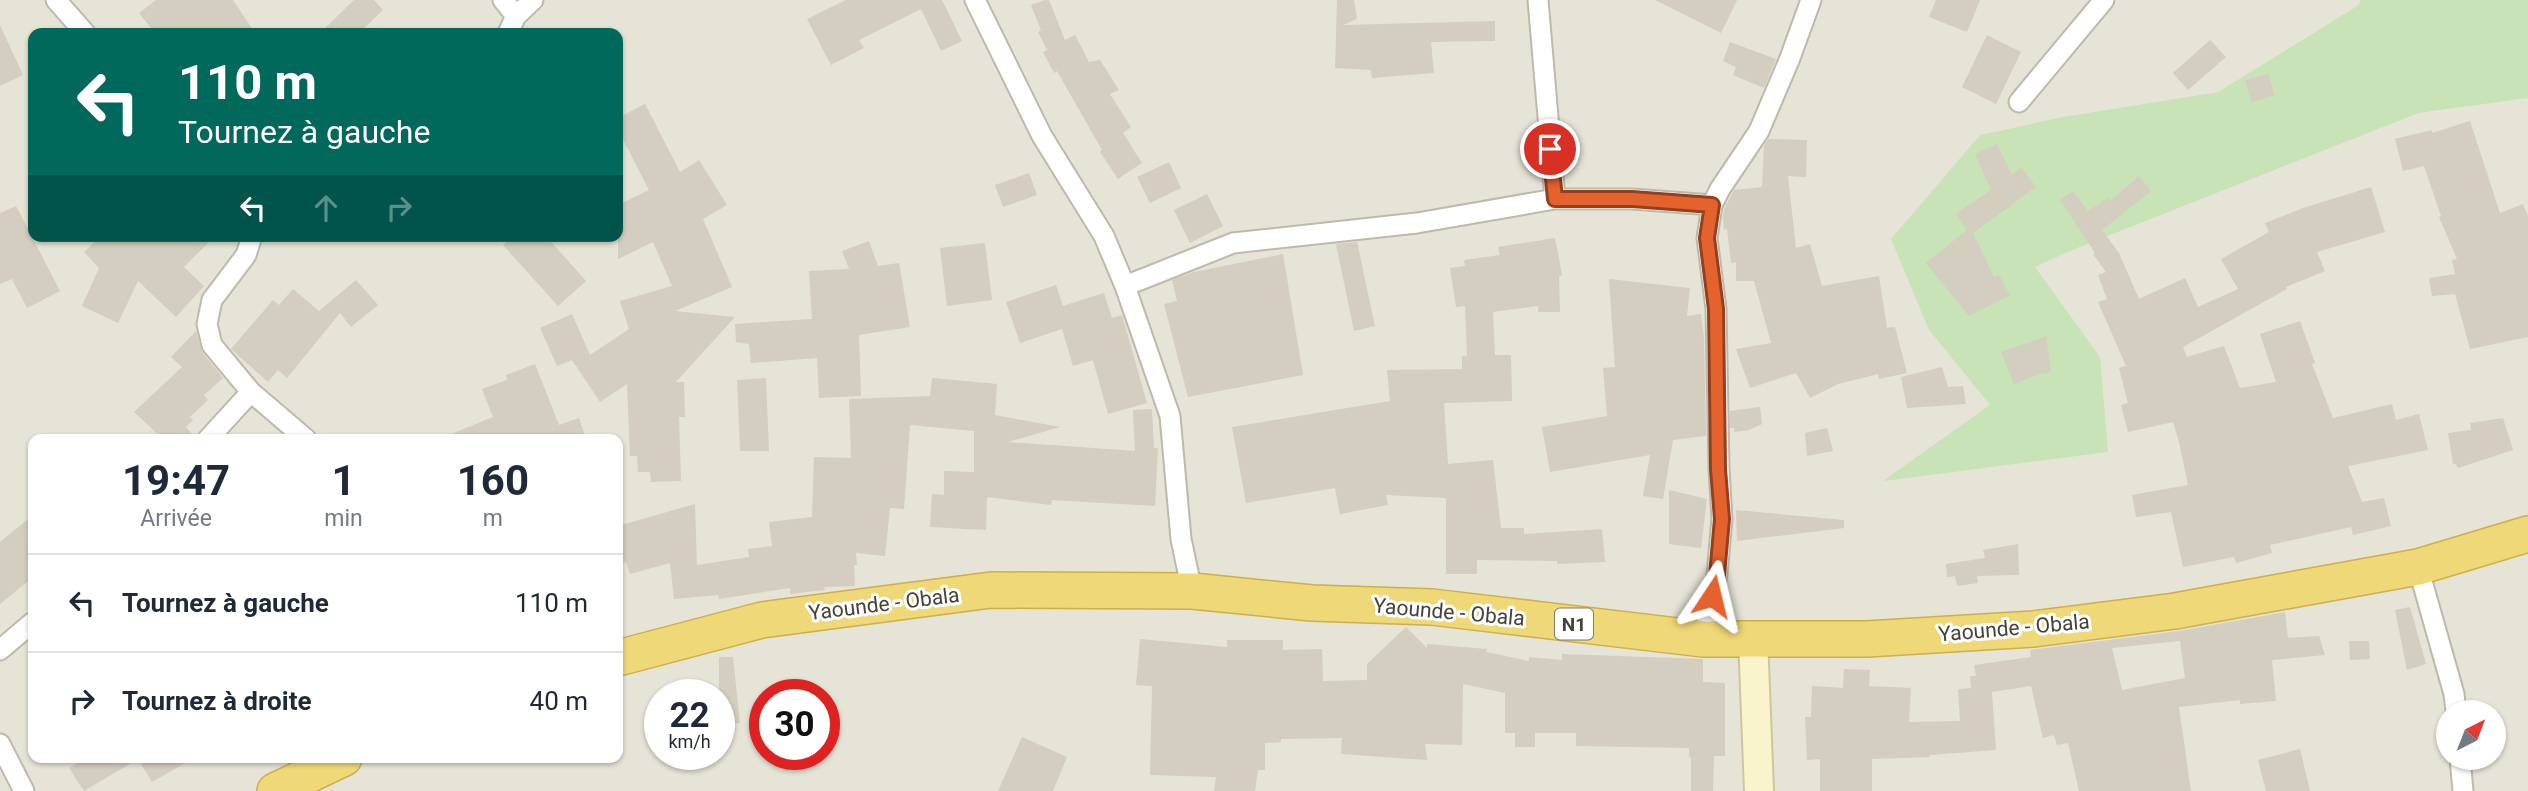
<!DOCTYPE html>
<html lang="fr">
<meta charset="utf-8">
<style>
body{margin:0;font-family:Roboto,sans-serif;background:#f2f2f3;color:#1f2937;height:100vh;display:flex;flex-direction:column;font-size:26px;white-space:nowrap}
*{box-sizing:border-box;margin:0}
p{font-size:23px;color:#747a83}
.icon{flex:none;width:38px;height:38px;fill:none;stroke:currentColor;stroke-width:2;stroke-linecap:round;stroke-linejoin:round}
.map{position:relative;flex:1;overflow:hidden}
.sheet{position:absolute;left:28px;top:434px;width:595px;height:329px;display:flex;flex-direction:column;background:#fff;border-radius:14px;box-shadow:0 2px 5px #0004}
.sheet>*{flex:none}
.hud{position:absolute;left:28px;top:28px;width:595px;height:214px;border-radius:14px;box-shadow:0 2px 5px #0004;background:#00695c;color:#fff;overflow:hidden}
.needle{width:46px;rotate:42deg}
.controls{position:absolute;left:2436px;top:700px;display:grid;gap:14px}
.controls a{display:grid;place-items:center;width:70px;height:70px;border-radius:50%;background:#fff;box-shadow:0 2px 5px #0004;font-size:35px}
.speed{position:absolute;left:644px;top:679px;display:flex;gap:14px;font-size:35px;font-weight:700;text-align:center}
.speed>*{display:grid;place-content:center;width:91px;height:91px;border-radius:50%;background:#fff;box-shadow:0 2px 5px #0004;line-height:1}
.speed small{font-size:18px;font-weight:400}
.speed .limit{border:10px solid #d22;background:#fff;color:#111}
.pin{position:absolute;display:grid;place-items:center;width:60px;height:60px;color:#fff;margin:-30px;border:4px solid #fff;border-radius:50%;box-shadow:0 2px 7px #0007}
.me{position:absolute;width:77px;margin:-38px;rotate:10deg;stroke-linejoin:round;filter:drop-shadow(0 0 5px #0008)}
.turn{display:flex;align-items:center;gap:24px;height:147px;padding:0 35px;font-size:32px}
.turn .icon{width:91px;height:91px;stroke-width:2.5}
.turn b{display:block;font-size:49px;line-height:60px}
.lanes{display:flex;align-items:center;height:66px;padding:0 35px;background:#0003;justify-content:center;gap:35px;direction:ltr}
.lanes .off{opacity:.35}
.eta{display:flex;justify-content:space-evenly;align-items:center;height:119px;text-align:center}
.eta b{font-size:42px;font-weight:700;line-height:49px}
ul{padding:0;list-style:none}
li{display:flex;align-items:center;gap:21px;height:98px;padding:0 35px;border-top:2px solid #e0e1e3}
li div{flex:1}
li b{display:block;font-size:26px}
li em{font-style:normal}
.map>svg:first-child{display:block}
.residential{fill:#e6e3d7;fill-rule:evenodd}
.green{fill:#c8e3b6}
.building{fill:#d3cebf;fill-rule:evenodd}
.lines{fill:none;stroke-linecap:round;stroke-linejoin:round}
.street-casing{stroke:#bdbaac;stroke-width:23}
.secondary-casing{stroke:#cec79d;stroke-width:32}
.highway-casing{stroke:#ceaf48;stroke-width:38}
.street{stroke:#fff;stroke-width:19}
.secondary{stroke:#f9f4cc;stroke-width:28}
.highway{stroke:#efd877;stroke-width:35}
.route-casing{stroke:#94401e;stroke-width:18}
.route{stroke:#e4622e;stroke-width:12}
.labels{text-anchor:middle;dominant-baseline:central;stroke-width:6;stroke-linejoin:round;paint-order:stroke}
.shield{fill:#fff;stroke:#7d7b74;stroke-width:2}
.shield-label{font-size:19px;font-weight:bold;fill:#454238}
.street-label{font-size:21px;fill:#454238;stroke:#fff}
</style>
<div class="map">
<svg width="2528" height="791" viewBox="0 0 2528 791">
<rect width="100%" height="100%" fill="#f3f1e9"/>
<!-- residential -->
<path class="residential" d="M0 0H2361L2357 6 2218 92 2062 117 1980 135 1929 330 1990 405 2100 357 2034 267 2070 251 2419 113 2528 98V791H0ZM33 33H618V236H33ZM33 439H618V758H33ZM660 695H719V754H660ZM765 695H824V754H765ZM2448 712H2494V758H2448Z"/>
<!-- green -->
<path class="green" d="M2361 0H2528V98L2419 113 2070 251 2035 267 2100 357 2108 452 1883 481 1990 405 1929 330 1891 239 1980 135 2062 117 2218 92 2357 6Z"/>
<!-- building -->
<path class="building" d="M156 0H233L255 33H155L139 13Z
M354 0H374L383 10 359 33H320Z
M846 0H942L962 41 941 51 921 9 859 40 864 48 831 65 807 19Z
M1045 0H1049L1065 40 1075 35 1089 62 1100 60 1119 90 1110 94 1131 127 1123 133 1142 163 1118 179 1100 152 1102 150 1057 71 1054 73 1043 52 1047 50 1038 32 1041 30 1031 5Z
M1337 0H1354L1357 19 1343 25 1495 21V41L1431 42 1434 73 1372 78 1371 70 1335 68Z
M1655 0H1737L1721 33Z
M1936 0H1980L1967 32 1929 17Z
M0 25 23 75 0 86Z
M1987 35 2021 52 1996 104 1962 87Z
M2210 40 2226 57 2188 90 2173 73Z
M1730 42 1776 59 1764 88 1733 75 1736 67 1723 61Z
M2269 74 2274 96 2251 102 2245 80Z
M645 104 680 172 699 160 727 205 703 219 732 287 675 311 735 317 676 382H684L685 417H679L681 481 651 482 650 472H638L637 456H630L627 384 600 402 572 360 557 366 540 328 572 314 590 355 629 329 620 301 672 286 653 242 618 259V205L649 190 618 130V118Z
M2470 121 2500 213 2523 204 2528 216V337L2470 349 2455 294 2432 296 2429 278 2455 274 2452 260 2457 259 2439 217 2441 216 2424 166 2403 171 2395 139 2432 130V133Z
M1768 139 1807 140 1806 177 1788 176 1796 248 1810 244 1822 286 1879 276 1887 328 1895 327 1907 373 1879 379 1878 374 1838 384 1810 398 1796 373 1750 388 1736 349 1771 343 1754 281H1736V262L1731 263 1727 229 1724 230 1723 217 1724 209 1734 190 1762 187 1764 146Z
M1997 144 2012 175 2021 167 2036 187 1973 233 1994 277 1999 275 2010 295 1969 316 1926 263 1967 230 1956 214 1991 190 1975 154Z
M1169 162 1181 188 1150 203 1137 177Z
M1029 173 1037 195 1003 207 995 185Z
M2139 176 2151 191 2102 230 2119 253 2139 299 2185 278 2198 307 2238 289 2221 259 2269 232 2265 223 2303 208 2371 187 2385 232 2317 252 2325 271 2286 287 2287 289 2183 347 2187 357 2224 346 2240 388 2276 382 2260 334 2300 321 2315 363 2312 364 2333 418 2392 404 2396 420 2419 414 2428 450 2348 466 2362 502 2384 498 2391 526 2353 535 2351 527 2270 545 2272 553 2236 563 2234 557 2183 567 2171 512 2136 517 2132 495 2188 485 2179 442 2173 422 2128 432 2121 405 2128 403 2119 368 2126 366 2098 302 2107 299 2098 275 2106 272 2093 254 2095 253 2060 200 2073 191 2088 211 2108 198 2110 201Z
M1207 194 1223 226 1190 243 1174 210Z
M16 206 60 291 27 308 12 279 0 284V213Z
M101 236H215L184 267 204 286 176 317 138 281 118 323 82 306 99 268 84 252Z
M513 236H546L586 281 558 306 503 245Z
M1555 238 1562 275 1559 276 1560 312H1538V306L1493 312 1495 355H1511L1512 401 1444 403 1448 464 1493 460 1501 528H1524V534L1602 529 1605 562 1557 564V561L1477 560V574H1446V498L1386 495 1388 505 1340 514 1335 488 1246 503 1232 427 1390 401 1387 370 1462 369V356H1467L1465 306 1456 307 1450 268 1465 266 1464 260 1500 255 1498 247Z
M869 241 878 266 899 263 910 327 859 335 861 396 819 398 817 358 751 363 749 344 736 342 735 324 812 319 809 271 849 269 842 251Z
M1357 242 1375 326 1354 331 1336 244Z
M985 243 992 300 947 306 940 248Z
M1283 254 1303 375 1188 397 1164 304 1177 301 1172 280 1194 272Z
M1609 279 1690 288 1687 316 1701 314 1704 338 1706 436 1673 440 1663 499 1643 496 1650 455 1550 472 1542 427 1607 416 1603 368 1615 367Z
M356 280 378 305 351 327 340 313 287 378 278 370 268 382 231 349 273 300 279 305 293 289 319 311Z
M1056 285 1063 306 1104 293 1112 318 1122 315 1147 403 1108 414 1093 360 1073 366 1062 329 1020 343 1006 302Z
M196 331 202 352 223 378 204 395 208 400 190 417 193 420 186 427 196 439H163L134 412 182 367 171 357Z
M2046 336 2051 372 2040 374 2014 384 2001 352Z
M535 364 559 425 579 418 586 439H439L493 417 482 389 507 380 506 375Z
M1942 367 1948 387 1963 386 1966 404 1907 408 1901 377Z
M766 378 769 451H740L737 380Z
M932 378 997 384 995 415 1060 427 1008 442 1135 451 1133 410 1152 409 1154 448H1158L1155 506 1052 500 1051 505 987 497 986 530 930 527 932 494 944 495V471L974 472V431L910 425 904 509 890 508 885 556 856 553 857 565H854L855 586 824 587 825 590 790 594V588L719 599 718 595 674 599 670 563 630 574 626 562 618 564V526L695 504 697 565 749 557 748 549 772 546 769 522 812 517 814 457 851 458 849 399 930 396Z
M1760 407 1762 424 1749 430 1734 432V428H1730V411Z
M2503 418 2513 450 2458 468 2456 464H2453L2448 433 2471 430 2470 423Z
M1827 428 1833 451 1807 456 1805 433Z
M1669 490 1707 499 1701 548 1669 544Z
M1736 510 1844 520V528L1737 541Z
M33 515V577L0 604V542Z
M2018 544 2019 575 1977 576 1978 583 1957 586 1955 576 1947 577 1946 564 1985 558 1983 550Z
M2410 607 2426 664 2407 670 2395 610Z
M2285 612 2288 638 2319 636 2325 655 2272 660 2276 701 2240 704V700L2179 707 2191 791H2079L2068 743 2057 745 2054 735 2043 738 2031 686 1992 692 1996 750 1930 755V757L1872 759V791H1820V759L1807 760 1805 717H1811L1812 686 1843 688 1844 669 1870 670 1869 686 1911 688 1909 722 1960 721 1958 689 1971 688 1970 676H1976L1974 665 2031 657 2030 650 2179 631ZM2180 641 2185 678 2122 690 2112 648Z
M1406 627 1427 648V644L1487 649 1486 652 1529 661V657L1562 660V654L1703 659V682L1725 683V756H1714L1713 791H1691V757H1689V748L1576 746V733H1535V747H1515V733H1505V693L1463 684 1462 745 1425 744 1427 760 1341 754 1342 738 1281 739V742L1265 743V770H1258L1255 791H1214L1216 777 1150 775 1152 686 1136 685 1140 639 1227 647V640H1283V650L1322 649 1323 681 1367 680V664Z
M2349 641H2369L2370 659 2350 660Z
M719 657H733L740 723 719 725Z
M1022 737 1067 757 1053 791H998Z
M2300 749 2310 791H2266L2258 760Z
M86 758H194L152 782 138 759 84 791 69 768Z"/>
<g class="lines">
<!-- street casing -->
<g class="street-casing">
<path id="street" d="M56 0 85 33
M503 0 516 16
M975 0 1042 136 1104 236 1125 286 1170 416 1181 539 1192 591
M1538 0 1555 199
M508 33 516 16 533 0
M2019 102 2104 0
M252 236 246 255 212 300 207 324 212 345 251 392 306 439
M1125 286 1233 243 1417 223 1555 199H1632L1712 205
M208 439 251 392
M2418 567 2454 694 2456 712
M1703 639 1717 575 1722 519 1719 469 1716 309 1707 238 1712 205 1720 189 1759 131 1790 58 1811 0
M0 650 33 622
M0 744 24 791
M2460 758 2463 791"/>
</g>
<!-- secondary casing -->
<g class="secondary-casing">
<path id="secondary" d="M1753 638 1759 791"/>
</g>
<!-- highway casing -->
<g class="highway-casing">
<path id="highway" d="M618 658 762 620 991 590 1192 591 1312 603 1432 607 1703 639H1867L2034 629 2175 611 2418 567 2528 534
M275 791 344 758"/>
</g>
<!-- street -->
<use href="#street" class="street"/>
<!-- secondary -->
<use href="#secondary" class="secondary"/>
<!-- highway -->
<use href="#highway" class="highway"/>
</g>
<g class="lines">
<!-- route casing -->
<g class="route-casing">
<path id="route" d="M1550 149 1555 199H1632L1712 205 1707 238 1716 309 1718 469 1722 519 1717 575 1712 596"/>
</g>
<!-- route -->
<use href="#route" class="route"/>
</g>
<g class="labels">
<!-- shield labels -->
<rect class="shield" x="1555" y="608.5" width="38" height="31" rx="5"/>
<g class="shield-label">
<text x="1574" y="624">N1</text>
</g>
<!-- street labels -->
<g class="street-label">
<text transform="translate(884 604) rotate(-7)">Yaounde - Obala</text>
<text transform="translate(1449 612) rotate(5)">Yaounde - Obala</text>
<text transform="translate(2014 628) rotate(-5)">Yaounde - Obala</text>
</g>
</g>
</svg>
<div class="controls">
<a><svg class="needle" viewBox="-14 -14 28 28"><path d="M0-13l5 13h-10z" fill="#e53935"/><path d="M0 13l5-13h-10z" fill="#747a83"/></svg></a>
</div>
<div class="speed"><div>22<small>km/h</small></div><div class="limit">30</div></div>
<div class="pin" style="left:1550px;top:149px;background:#d93025"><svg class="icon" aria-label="arrive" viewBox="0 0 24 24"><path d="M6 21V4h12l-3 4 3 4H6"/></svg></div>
<svg class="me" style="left:1712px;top:596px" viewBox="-20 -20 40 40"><path d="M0-17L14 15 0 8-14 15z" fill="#e4622e" stroke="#fff" stroke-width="4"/></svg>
<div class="hud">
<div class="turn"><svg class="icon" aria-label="left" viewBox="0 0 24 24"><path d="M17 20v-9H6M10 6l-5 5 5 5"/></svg><div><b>110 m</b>Tournez à gauche</div></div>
<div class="lanes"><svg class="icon" aria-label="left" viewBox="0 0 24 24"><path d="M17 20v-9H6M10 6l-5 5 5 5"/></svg><svg class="icon off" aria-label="ahead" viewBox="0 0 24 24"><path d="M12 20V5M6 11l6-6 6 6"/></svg><svg class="icon off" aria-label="right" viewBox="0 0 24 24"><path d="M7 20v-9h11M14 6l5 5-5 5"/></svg></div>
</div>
<section class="sheet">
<div class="eta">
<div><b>19:47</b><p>Arrivée</p></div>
<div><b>1</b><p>min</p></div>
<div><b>160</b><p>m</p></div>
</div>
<ul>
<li><svg class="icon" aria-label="left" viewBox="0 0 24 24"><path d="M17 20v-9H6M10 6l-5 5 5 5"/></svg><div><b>Tournez à gauche</b></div><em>110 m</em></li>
<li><svg class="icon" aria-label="right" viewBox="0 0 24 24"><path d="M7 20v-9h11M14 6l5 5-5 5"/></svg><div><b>Tournez à droite</b></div><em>40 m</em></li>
</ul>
</section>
</div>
